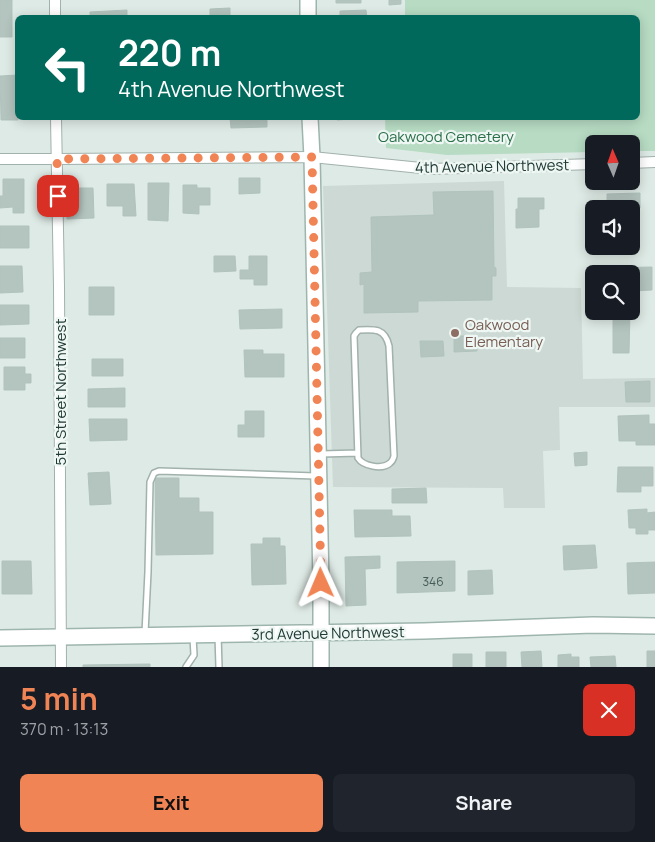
<!DOCTYPE html>
<meta charset="utf-8">
<style>
body{margin:0;font-family:Manrope,sans-serif;background:#20242c;color:#f1f3f6;height:100vh;display:flex;flex-direction:column;font-size:19px;white-space:nowrap}
*{box-sizing:border-box;margin:0}
p{font-size:16px;color:#9ea1a6}
.icon{flex:none;width:28px;height:28px;fill:none;stroke:currentColor;stroke-width:2;stroke-linecap:round;stroke-linejoin:round}
.map{position:relative;height:667px;overflow:hidden}
.drawer{display:flex;flex-direction:column;background:#171b24;flex:1}
.drawer>*{flex:none}
.hud{position:absolute;left:15px;top:15px;width:625px;height:105px;border-radius:8px;box-shadow:0 2px 12px #0003;background:#00695c;color:#fff;overflow:hidden}
.needle{width:32px;rotate:358deg}
.tools{position:absolute;left:585px;top:135px;display:grid;gap:10px}
.tools a{display:grid;place-items:center;width:55px;height:55px;border-radius:8px;background:#171b24;box-shadow:0 2px 12px #0003;font-size:25px}
.pin{position:absolute;display:grid;place-items:center;width:42px;height:42px;color:#fff;margin:-21px;border-radius:10px;box-shadow:0 2px 8px #0006}
.me{position:absolute;width:55px;margin:-28px;rotate:359deg;stroke-linejoin:round;filter:drop-shadow(0 0 4px #0008)}
.turn{display:flex;align-items:center;gap:18px;height:105px;padding:0 20px;font-size:22px}
.turn .icon{width:65px;height:65px;stroke-width:2.5}
.turn b{display:block;font-size:35px;line-height:42px}
.round{display:grid;place-items:center;flex:none;width:52px;height:52px;border-radius:8px;background:#20242c}
.summary{display:flex;align-items:center;justify-content:space-between;height:85px;padding:0 20px}
h1{font-size:30px;font-weight:700;line-height:38px;color:#f18455}
.cta{display:flex;gap:10px;margin-top:auto;padding:10px 20px}
.cta a{flex:1;height:58px;border-radius:8px;background:#f18455;color:#111;font-size:20px;font-weight:700;line-height:58px;text-align:center}
.cta a+a{background:#20242c;color:#f1f3f6}
.map>svg:first-child{display:block}
.built{fill:#cdd9d4}
.green{fill:#b7dbc3}
.building{fill:#b4c4be;stroke:#b1c3bd}
.lines{fill:none;stroke-linecap:round;stroke-linejoin:round}
.lane-casing{stroke:#a1b1ac;stroke-width:8}
.street-casing{stroke:#a1b1ac;stroke-width:12}
.secondary-casing{stroke:#9eb5ae;stroke-width:18}
.lane{stroke:#fff;stroke-width:5}
.street{stroke:#fff;stroke-width:10}
.secondary{stroke:#fff;stroke-width:15}
.route{stroke:#f18455;stroke-width:9;stroke-dasharray:0 16.2}
.education-dot{fill:#8d6e63;stroke:#eef7f3;stroke-width:2}
.labels{text-anchor:middle;dominant-baseline:central;stroke-width:4.5;stroke-linejoin:round;paint-order:stroke}
.number-label{font-size:12px;fill:#455c56}
.park-label{font-size:15px;fill:#2b6f49;stroke:#eef7f3}
.street-label{font-size:15px;fill:#203934;stroke:#eef7f3}
.education-label{font-size:15px;fill:#785e54;stroke:#eef7f3;text-anchor:start}
</style>
<div class="map">
<svg width="655" height="667" viewBox="0 0 655 667">
<rect width="100%" height="100%" fill="#deeae5"/>
<!-- built -->
<path class="built" d="M504 181 507 287 581 288 583 379 655 378V407H559L560 450 543 451 545 508H504L503 488 333 487 323 186Z"/>
<!-- green -->
<path class="green" d="M405 0H655V151H631V144H594V152L447 155 386 148 385 118H638V18L405 17Z"/>
<!-- building -->
<path class="building" d="M0 0H12V37H0Z
M336 0H361V3H336Z
M389 0H401V4L389 5Z
M230 8V18H210V9Z
M127 10V18H90V12Z
M366 10 367 18H340V11Z
M18 75V120H1L0 76Z
M230 118H267V127L231 128Z
M337 118H350V119L337 120Z
M239 178H260V193L239 194Z
M3 179H24V213H13V207L0 208V196H3Z
M148 183H169L168 221 148 220Z
M107 184H134L136 216H123V206H107Z
M183 185H197V188H210V205H199V214L183 213Z
M75 188H93L94 218 67 219V206H76Z
M493 191 494 267 496 268V276H492V300L418 301V312L364 313V284L360 285V273L372 272 371 217 434 215 433 192Z
M640 193V208H635L636 229H631V209H607V194Z
M518 198H544V209H539V227L516 228V209H518Z
M0 226H29V248H0Z
M214 256H235L236 271 214 272Z
M249 256H267V285H254V279H240V270H249Z
M0 266H22L23 292 0 293Z
M652 267V290L631 291V274H608V268Z
M89 287H114V315H89Z
M0 305H29V324L0 325Z
M282 309V328L240 329 239 310Z
M613 311H630L629 353H613Z
M454 336H477V351L454 352Z
M0 338H25V358H0Z
M420 341H443L444 356 421 357Z
M244 350H263V354H284V377H245Z
M92 359H123V376H92Z
M4 367H25V374H31V383H25V390H4Z
M650 381V402H626L625 382Z
M125 388V407H88V389Z
M245 411H264V437H238V425H245Z
M649 415V424H655V445H636V441H619L618 416Z
M89 419H127V440L90 441Z
M587 452V465L575 466 574 453Z
M618 467H653V486H641V492H617Z
M109 472 111 504 90 505 88 473Z
M155 478H179V498H199V512H213V554L156 555Z
M426 488 427 503H392V489Z
M647 509V513L655 512V530H648V534H636V528H629L628 510Z
M354 510H392V516H410L411 536 355 537Z
M263 538H280V546H285L286 584 252 585 251 544H263Z
M595 545 597 568 564 570 563 546Z
M380 556V568L365 569 366 605 346 606 345 557Z
M2 561H31L32 594H2Z
M455 561V591L397 593V562Z
M655 562V593L628 594 627 563Z
M492 570 493 594 468 595V571Z
M541 651 542 667H522L521 652Z
M647 651H655V667H647Z
M486 652H506V667H486Z
M453 654H472V667H453Z
M571 654V657H579V667H558V655Z
M615 656 616 667H591L590 657Z
M150 664V667H83V665Z"/>
<g class="lines">
<!-- lane casing -->
<g class="lane-casing">
<path id="lane" d="M359 330C374 329 385 328 389 346L394 456C393 459 393 461 390 463 382 470 363 466 358 458L354 336 356 333Z
M321 454 358 453
M145 633 148 572 150 482 154 473 159 471 316 476
M218 635 219 667
M186 667 194 655 193 637"/>
</g>
<!-- street casing -->
<g class="street-casing">
<path id="street" d="M55 0V18
M56 118 59 286 61 667
M0 159H57L312 157 431 169 594 164
M631 163 655 162"/>
</g>
<!-- secondary casing -->
<g class="secondary-casing">
<path id="secondary" d="M308 0V18
M310 118 312 157 321 583V667
M0 638 424 631 593 625 655 626"/>
</g>
<!-- lane -->
<use href="#lane" class="lane"/>
<!-- street -->
<use href="#street" class="street"/>
<!-- secondary -->
<use href="#secondary" class="secondary"/>
</g>
<g class="lines">
<!-- route -->
<path class="route" d="M58 196 57 159 312 157 321 583"/>
</g>
<!-- markers -->
<circle class="education-dot" cx="455" cy="333" r="5"/>
<g class="labels">
<!-- number labels -->
<g class="number-label">
<text x="433" y="581">346</text>
</g>
<!-- park labels -->
<g class="park-label">
<text x="446" y="136">Oakwood Cemetery</text>
</g>
<!-- street labels -->
<g class="street-label">
<text transform="translate(492 166) rotate(-1)">4th Avenue Northwest</text>
<text transform="translate(60 392) rotate(-90)">5th Street Northwest</text>
<text transform="translate(328 633) rotate(-1)">3rd Avenue Northwest</text>
</g>
<!-- education labels -->
<g class="education-label">
<text x="465" y="324">Oakwood<tspan x="465" dy="17">Elementary</tspan></text>
</g>
</g>
</svg>
<div class="tools">
<a><svg class="needle" viewBox="-14 -14 28 28"><path d="M0-13l5 13h-10z" fill="#e53935"/><path d="M0 13l5-13h-10z" fill="#9ea1a6"/></svg></a>
<a><svg class="icon" aria-label="sound" viewBox="0 0 24 24"><path d="M4 9h4l5-4v14l-5-4H4zM17 9q2 3 0 6"/></svg></a>
<a><svg class="icon" aria-label="search" viewBox="0 0 24 24"><circle cx="10" cy="10" r="6"/><path d="M15 15l6 6"/></svg></a>
</div>
<div class="pin" style="left:58px;top:196px;background:#d93025"><svg class="icon" aria-label="arrive" viewBox="0 0 24 24"><path d="M6 21V4h12l-3 4 3 4H6"/></svg></div>
<svg class="me" style="left:321px;top:583px" viewBox="-20 -20 40 40"><path d="M0-17L14 15 0 8-14 15z" fill="#f18455" stroke="#fff" stroke-width="4"/></svg>
<div class="hud">
<div class="turn"><svg class="icon" aria-label="left" viewBox="0 0 24 24"><path d="M17 20v-9H6M10 6l-5 5 5 5"/></svg><div><b>220 m</b>4th Avenue Northwest</div></div>
</div>
</div>
<section class="drawer">
<div class="summary"><div><h1>5 min</h1><p>370 m · 13:13</p></div><a class="round" style="background:#d93025;color:#fff"><svg class="icon" aria-label="close" viewBox="0 0 24 24"><path d="M6 6l12 12M18 6L6 18"/></svg></a></div>
<div class="cta"><a>Exit</a><a>Share</a></div>
</section>
